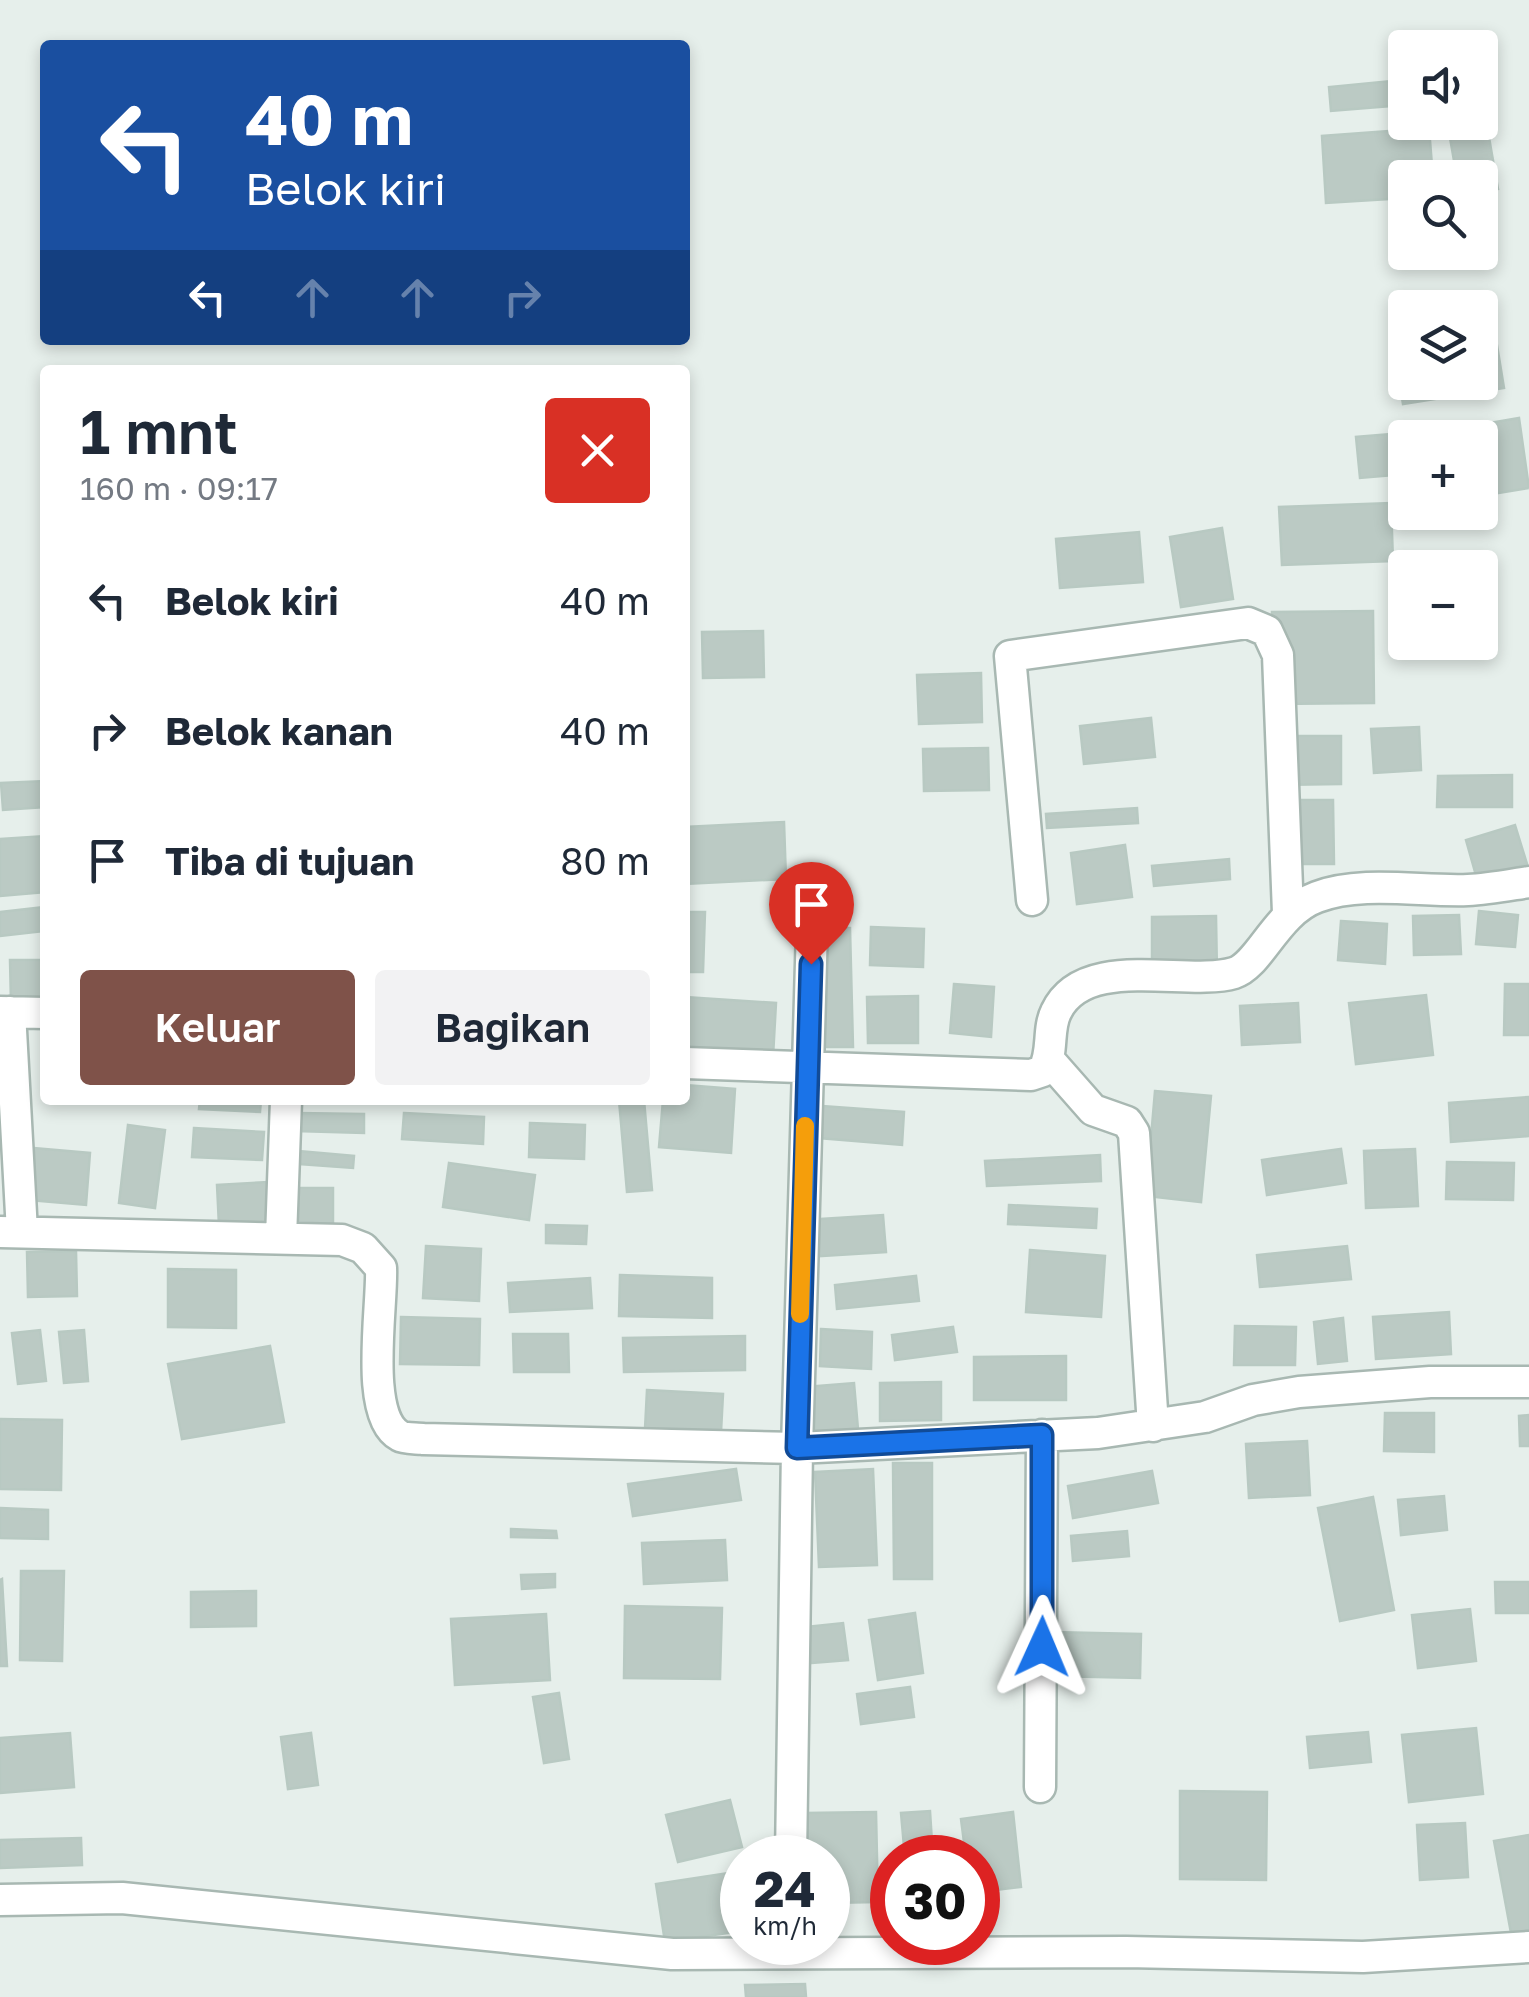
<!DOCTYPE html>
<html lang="id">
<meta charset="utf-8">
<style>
body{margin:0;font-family:"Golos Text",sans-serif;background:#f2f2f3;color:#1f2937;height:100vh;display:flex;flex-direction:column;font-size:38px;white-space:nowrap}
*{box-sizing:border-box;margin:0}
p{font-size:32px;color:#747a83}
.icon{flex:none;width:55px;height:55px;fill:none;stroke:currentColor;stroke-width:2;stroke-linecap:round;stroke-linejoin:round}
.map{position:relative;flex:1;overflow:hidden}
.panel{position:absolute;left:40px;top:365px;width:650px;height:740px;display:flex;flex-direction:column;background:#fff;border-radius:10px;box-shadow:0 5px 15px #0003}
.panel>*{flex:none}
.hud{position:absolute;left:40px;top:40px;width:650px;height:305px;border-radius:10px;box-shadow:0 5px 15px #0003;background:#1a4fa0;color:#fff;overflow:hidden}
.buttons{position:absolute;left:1388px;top:30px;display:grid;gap:20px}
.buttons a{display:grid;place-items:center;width:110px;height:110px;border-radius:10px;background:#fff;box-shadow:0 5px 15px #0003;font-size:50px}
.speed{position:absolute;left:720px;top:1835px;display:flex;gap:20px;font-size:50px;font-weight:700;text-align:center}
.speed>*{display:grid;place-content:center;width:130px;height:130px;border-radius:50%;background:#fff;box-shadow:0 5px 15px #0003;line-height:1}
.speed small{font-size:25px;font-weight:400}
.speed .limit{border:15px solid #d22;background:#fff;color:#111}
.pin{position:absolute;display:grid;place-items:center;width:85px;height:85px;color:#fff;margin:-102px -42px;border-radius:50% 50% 50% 0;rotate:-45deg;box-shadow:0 0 10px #0007}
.pin .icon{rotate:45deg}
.me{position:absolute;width:110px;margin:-55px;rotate:1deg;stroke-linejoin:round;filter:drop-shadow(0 0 8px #0008)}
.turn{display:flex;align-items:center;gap:35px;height:210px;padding:0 40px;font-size:45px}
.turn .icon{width:130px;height:130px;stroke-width:2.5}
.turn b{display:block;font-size:70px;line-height:85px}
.lanes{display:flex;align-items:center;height:95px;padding:0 40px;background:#0003;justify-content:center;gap:50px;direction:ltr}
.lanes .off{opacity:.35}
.round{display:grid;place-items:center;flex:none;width:105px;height:105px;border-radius:10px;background:#f2f2f3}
.overview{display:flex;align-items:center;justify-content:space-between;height:170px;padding:0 40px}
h1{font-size:60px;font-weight:600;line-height:75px}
.cta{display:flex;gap:20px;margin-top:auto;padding:20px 40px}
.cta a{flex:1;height:115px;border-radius:10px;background:#7f5249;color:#fff;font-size:40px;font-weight:600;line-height:115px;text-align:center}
.cta a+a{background:#f2f2f3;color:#1f2937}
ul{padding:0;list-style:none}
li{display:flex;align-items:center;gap:30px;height:130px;padding:0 40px}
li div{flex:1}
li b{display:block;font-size:38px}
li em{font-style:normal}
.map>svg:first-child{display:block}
.building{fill:#bbcac4;stroke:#b8c9c2;stroke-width:2.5}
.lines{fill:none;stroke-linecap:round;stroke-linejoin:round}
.street-casing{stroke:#a8b8b2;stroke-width:35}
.street{stroke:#fff;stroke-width:30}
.route-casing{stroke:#114b97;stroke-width:25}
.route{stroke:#1a73e8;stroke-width:18}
.slow{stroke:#f59e0b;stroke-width:18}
</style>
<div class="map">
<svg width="1529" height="1997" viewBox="0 0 1529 1997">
<rect width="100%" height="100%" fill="#e6efeb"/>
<!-- building -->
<path class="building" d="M1401 80 1403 105 1331 111 1329 87Z
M1487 126 1498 189 1480 192V178H1457L1449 132Z
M1429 128 1433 178H1405V198L1326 203 1322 136Z
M1494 327 1504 388 1403 404 1393 343 1405 341V382H1480V329Z
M1519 418 1529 488 1480 496V438H1444L1443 431Z
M1390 434 1393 475 1360 478 1356 437Z
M1391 503 1393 561 1282 565 1279 507Z
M1222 528 1233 599 1181 607 1170 537Z
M1139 532 1143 582 1060 588 1056 539Z
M1373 611 1374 703 1274 704 1272 612Z
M763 631 764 677 703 678 702 632Z
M981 673 982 722 919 724 917 675Z
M1151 718 1155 757 1084 764 1080 726Z
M1419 727 1421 770 1374 773 1371 729Z
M1277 736H1341V784L1277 785Z
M988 748 989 790 924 791 923 749Z
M1512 775V807H1437L1438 776Z
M45 781V807L3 810 1 783Z
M1281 800H1333L1334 864H1282Z
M1137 808 1138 823 1047 828 1046 814Z
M784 822 786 879 685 884V827Z
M1515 825 1527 864 1477 879 1466 840Z
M45 836V892L0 896V839Z
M1125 845 1132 897 1077 904 1071 853Z
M1229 859 1230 879 1154 886 1152 866Z
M45 907V931L0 936V912Z
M1479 911 1518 915 1515 947 1476 944Z
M685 912H705L703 972H685Z
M1459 915 1461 954 1414 955 1413 916Z
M1216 916 1217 973H1152V917Z
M1341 921 1387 924 1385 964 1338 960Z
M871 927 924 929 923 967 870 965Z
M820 928H850L853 1047H822Z
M10 960H45V1003H11Z
M954 984 994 987 991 1037 950 1033Z
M1505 984H1529V1035H1504Z
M1426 995 1433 1055 1356 1064 1349 1003Z
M918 996V1043H868L867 997Z
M685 997 776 1003 773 1057 685 1051Z
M1298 1003 1300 1042 1242 1045 1240 1006Z
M685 1085 735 1089 731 1153 659 1147 663 1100H685Z
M1155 1091 1211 1096 1201 1202 1146 1196Z
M1529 1097V1136L1451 1142 1449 1103Z
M200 1100H261L260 1112 199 1109Z
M619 1100H644L652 1190 627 1192Z
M822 1106 904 1112 902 1145 819 1138Z
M297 1113 364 1114V1133L296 1131Z
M404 1113 484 1117 483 1144 402 1139Z
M530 1123 585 1125 584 1159 529 1157Z
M128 1125 165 1130 155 1208 119 1203Z
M194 1128 264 1132 262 1160 192 1157Z
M22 1147 90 1153 86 1205 18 1199Z
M1341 1149 1346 1183 1267 1195 1262 1160Z
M1415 1149 1418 1206 1366 1208 1364 1151Z
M287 1150 354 1156 353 1168 286 1163Z
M1100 1155 1101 1181 987 1186 985 1161Z
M1447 1162 1514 1163 1513 1200 1446 1199Z
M449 1163 535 1175 529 1220 443 1207Z
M268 1182 270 1223 219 1226 217 1185Z
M285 1188H333V1224L286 1225Z
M1009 1205 1097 1209 1096 1228 1008 1224Z
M883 1215 886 1252 807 1257 805 1220Z
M546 1225 587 1226 586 1244 546 1243Z
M426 1246 481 1249 479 1301 423 1298Z
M1347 1246 1351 1279 1260 1287 1257 1255Z
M1030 1250 1105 1256 1101 1317 1026 1312Z
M76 1251 77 1296 28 1297 27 1252Z
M168 1269 236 1270V1328L168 1327Z
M620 1275 712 1278V1318L619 1316Z
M916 1276 919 1301 837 1309 835 1285Z
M590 1278 592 1308 510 1312 508 1283Z
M1449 1312 1451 1354 1376 1359 1373 1317Z
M401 1317 480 1319 479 1365 400 1364Z
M1343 1318 1347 1361 1318 1364 1314 1322Z
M1235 1326 1296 1327 1295 1365H1234Z
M953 1327 957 1352 895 1360 892 1335Z
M821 1329 872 1332 871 1369 820 1366Z
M40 1330 46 1381 18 1384 12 1333Z
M84 1330 88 1381 64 1383 59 1332Z
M513 1334H568L569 1372H514Z
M745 1336V1370L624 1372 623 1338Z
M270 1346 284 1422 182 1439 168 1364Z
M1066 1356V1400H974V1357Z
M941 1382V1420L880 1421V1383Z
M854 1383 858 1429 809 1433 806 1387Z
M647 1390 723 1394 721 1432 645 1429Z
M1385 1413H1434V1452L1384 1451Z
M1529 1415V1446H1520L1519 1416Z
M0 1419 62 1420 61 1490 0 1489Z
M1307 1441 1310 1495 1249 1498 1246 1444Z
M893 1463H932V1579H894Z
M736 1469 741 1500 633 1516 628 1484Z
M873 1469 877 1565 819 1567 815 1472Z
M1152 1471 1158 1503 1073 1518 1068 1486Z
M1444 1496 1447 1530 1401 1535 1398 1500Z
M1373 1497 1394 1610 1340 1621 1318 1508Z
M0 1508 48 1510V1539L0 1538Z
M511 1529 556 1531 557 1538 511 1537Z
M1127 1531 1129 1556 1073 1561 1071 1536Z
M725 1540 727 1580 644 1584 642 1543Z
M21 1571H64L62 1661 20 1660Z
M555 1574V1587L522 1589 521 1575Z
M2 1579 7 1666H0V1580Z
M1495 1582H1529V1613H1496Z
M256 1591V1626L191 1627V1592Z
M625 1606 722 1608 720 1679 624 1678Z
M1470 1609 1476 1661 1418 1668 1412 1615Z
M915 1613 923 1673 878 1680 869 1620Z
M546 1614 550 1680 455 1685 451 1619Z
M843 1623 848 1660 800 1664 795 1628Z
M1051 1632 1141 1634 1140 1678 1051 1676Z
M910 1687 914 1717 861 1724 857 1694Z
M559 1693 569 1759 544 1763 533 1697Z
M1476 1728 1483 1794 1409 1802 1402 1735Z
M1368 1732 1371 1762 1310 1768 1307 1737Z
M70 1733 74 1787 0 1793V1738Z
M311 1733 318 1785 288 1789 281 1737Z
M1180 1791 1267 1792 1266 1880 1180 1879Z
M730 1800 742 1847 678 1862 666 1815Z
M930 1811 933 1858H905L901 1813Z
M876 1812 878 1902 828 1903V1858H806L805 1813Z
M1013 1812 1021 1887 978 1892V1858H966L961 1819Z
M1465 1823 1468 1877 1420 1880 1417 1825Z
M1529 1835V1930L1511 1933 1494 1841Z
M81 1838 82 1865 0 1868V1840Z
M742 1871V1931L665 1942 656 1884Z
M805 1984 806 1997H746L745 1985Z"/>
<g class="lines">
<!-- street casing -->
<g class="street-casing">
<path id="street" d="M1032 900 1010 656 1248 623 1267 631 1278 655 1288 913
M0 1012 45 1013
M10 1012 22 1232
M1049 1060 1093 1110 1127 1122 1134 1133 1153 1426
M685 1063 1031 1075 1043 1071C1054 1053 1047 1030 1056 1012 1084 952 1187 987 1234 973 1260 965 1276 912 1317 897 1362 880 1421 892 1468 890 1489 889 1509 885 1529 882
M0 1232 342 1240 363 1248 381 1268C383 1304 363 1417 400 1436 405 1439 417 1438 423 1439L797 1448 1098 1433 1205 1417 1253 1400 1299 1392 1430 1382H1529
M281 1238 286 1100
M1040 1787 1042 1435
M791 1858 797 1448 812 928
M0 1900 122 1898 672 1954 1126 1952 1363 1957 1529 1947"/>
</g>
<!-- street -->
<use href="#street" class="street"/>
</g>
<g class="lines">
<!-- route casing -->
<g class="route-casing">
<path id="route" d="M811 964 797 1448 1042 1435V1647"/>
</g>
<!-- route -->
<use href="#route" class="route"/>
<!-- slow -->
<path class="slow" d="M800 1314 805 1126"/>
</g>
</svg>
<div class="buttons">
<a><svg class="icon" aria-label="sound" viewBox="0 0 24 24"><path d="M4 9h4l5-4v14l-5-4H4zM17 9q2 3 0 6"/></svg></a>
<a><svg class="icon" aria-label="search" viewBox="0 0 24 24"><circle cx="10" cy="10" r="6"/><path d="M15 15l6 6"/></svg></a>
<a><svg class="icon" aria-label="layers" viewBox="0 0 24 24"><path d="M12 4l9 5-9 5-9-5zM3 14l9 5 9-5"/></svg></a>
<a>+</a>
<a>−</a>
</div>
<div class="speed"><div>24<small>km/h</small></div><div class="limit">30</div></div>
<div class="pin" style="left:811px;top:964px;background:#d93025"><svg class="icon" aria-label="arrive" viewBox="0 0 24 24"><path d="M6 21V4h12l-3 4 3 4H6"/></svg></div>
<svg class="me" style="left:1042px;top:1647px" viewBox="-20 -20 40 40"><path d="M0-17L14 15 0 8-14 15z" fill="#1a73e8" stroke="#fff" stroke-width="4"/></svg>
<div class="hud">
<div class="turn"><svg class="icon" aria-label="left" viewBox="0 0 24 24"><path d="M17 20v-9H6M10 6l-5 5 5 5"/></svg><div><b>40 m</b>Belok kiri</div></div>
<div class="lanes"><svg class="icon" aria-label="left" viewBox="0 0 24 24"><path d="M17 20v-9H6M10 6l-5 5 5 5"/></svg><svg class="icon off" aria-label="ahead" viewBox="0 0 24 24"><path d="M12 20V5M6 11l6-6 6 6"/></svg><svg class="icon off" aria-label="ahead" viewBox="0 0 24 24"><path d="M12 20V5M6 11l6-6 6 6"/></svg><svg class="icon off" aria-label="right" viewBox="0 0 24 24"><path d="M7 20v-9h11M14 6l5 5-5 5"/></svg></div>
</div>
<section class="panel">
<div class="overview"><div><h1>1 mnt</h1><p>160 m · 09:17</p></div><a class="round" style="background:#d93025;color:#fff"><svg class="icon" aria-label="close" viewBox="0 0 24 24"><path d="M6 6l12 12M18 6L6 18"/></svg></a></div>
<ul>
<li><svg class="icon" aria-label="left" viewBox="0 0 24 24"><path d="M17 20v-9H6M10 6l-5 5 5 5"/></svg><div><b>Belok kiri</b></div><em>40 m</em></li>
<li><svg class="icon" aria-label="right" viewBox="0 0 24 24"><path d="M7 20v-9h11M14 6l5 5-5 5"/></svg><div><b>Belok kanan</b></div><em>40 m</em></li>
<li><svg class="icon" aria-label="arrive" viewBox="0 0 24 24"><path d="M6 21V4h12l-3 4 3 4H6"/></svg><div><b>Tiba di tujuan</b></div><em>80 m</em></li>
</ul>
<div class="cta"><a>Keluar</a><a>Bagikan</a></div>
</section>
</div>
